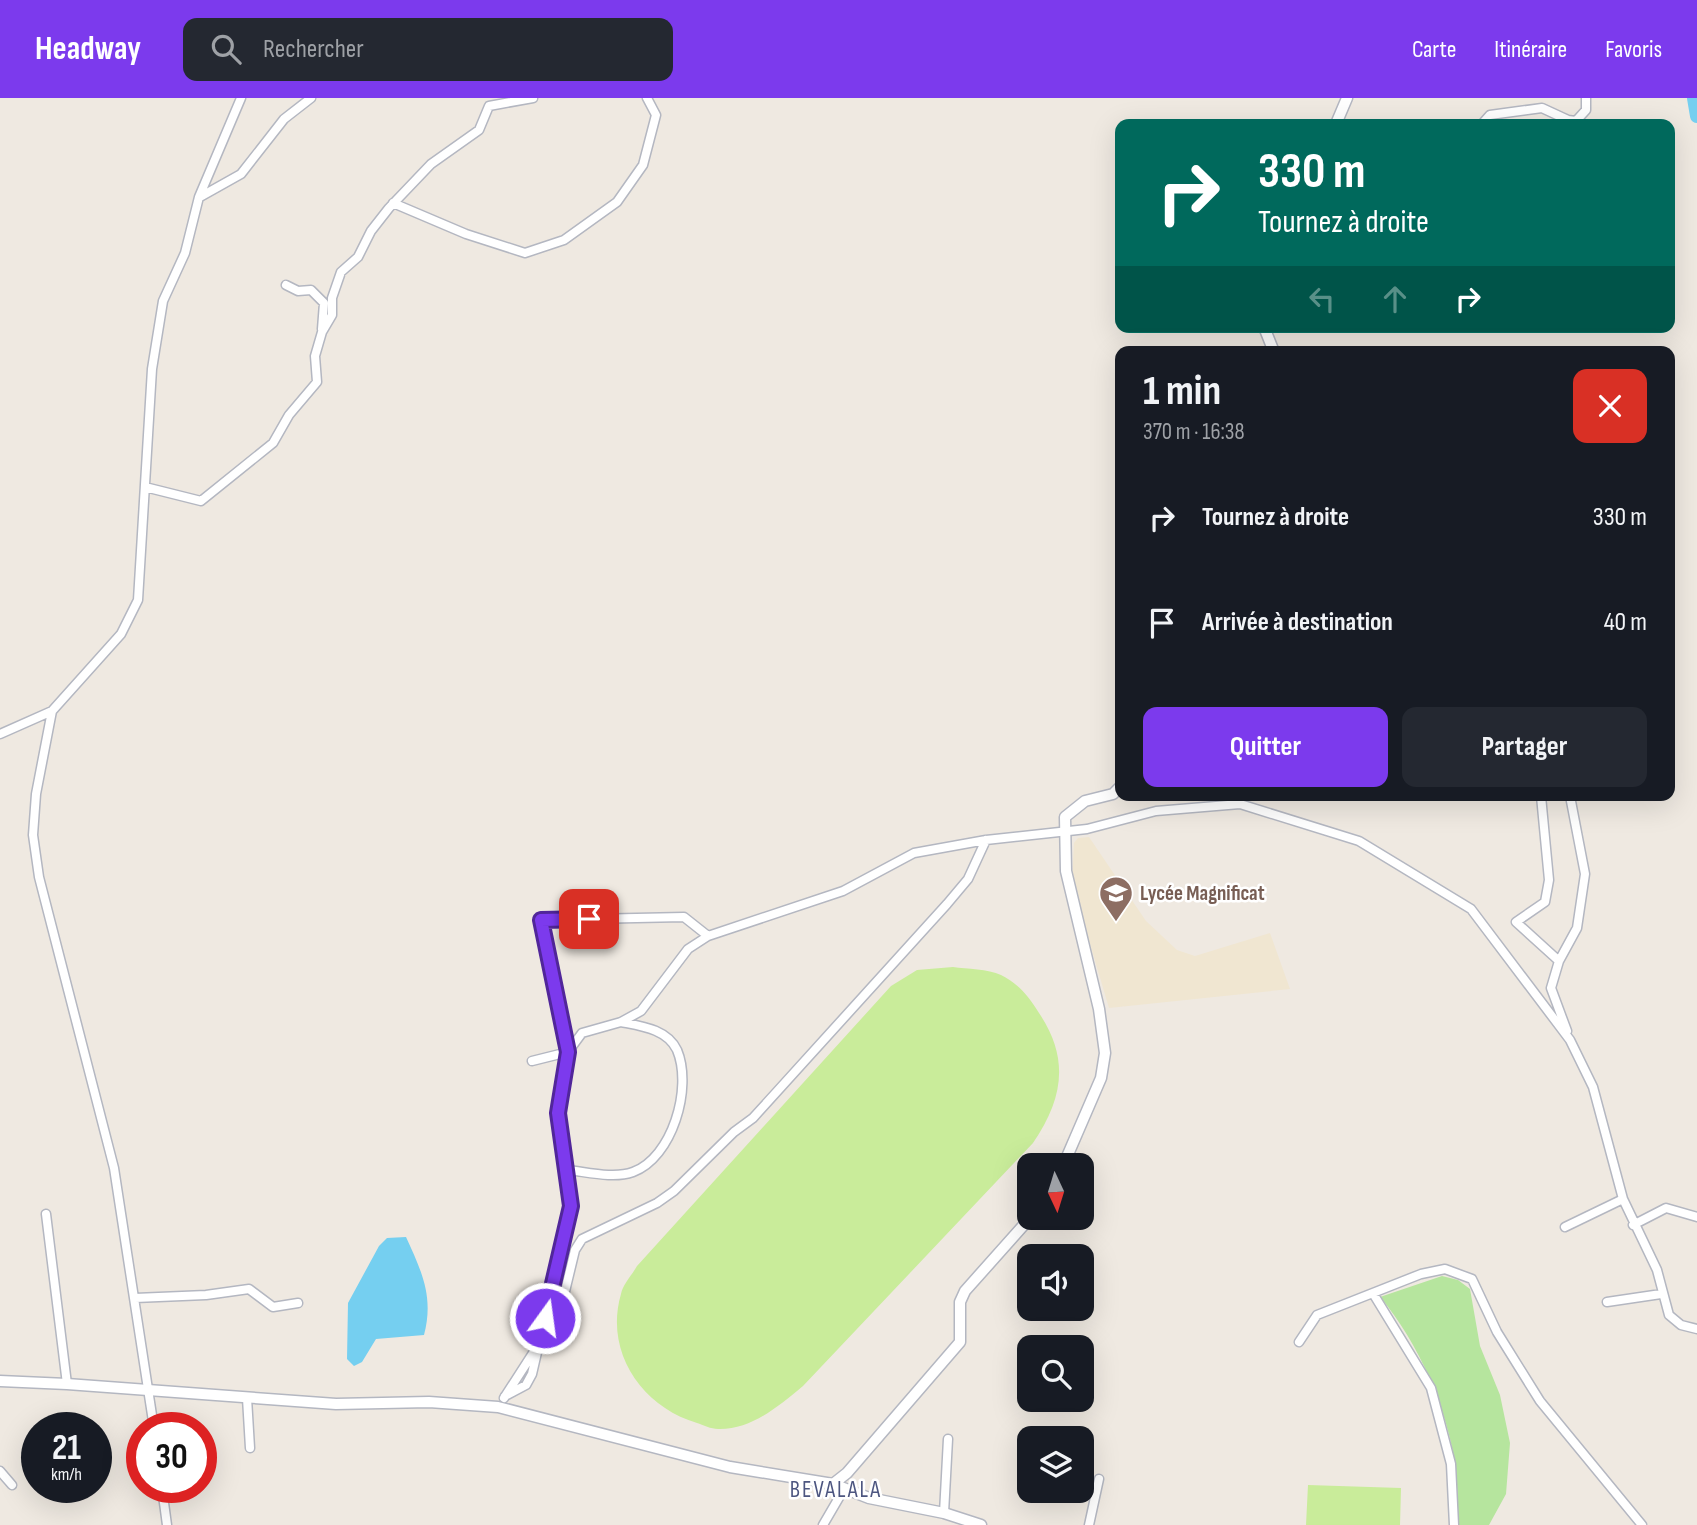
<!DOCTYPE html>
<html lang="fr">
<meta charset="utf-8">
<style>
body{margin:0;font-family:"Sofia Sans Condensed",sans-serif;background:#242831;color:#f1f3f6;height:100vh;display:flex;flex-direction:column;font-size:26px;white-space:nowrap}
*{box-sizing:border-box;margin:0}
p{font-size:23px;color:#9ea1a6}
.icon{flex:none;width:38px;height:38px;fill:none;stroke:currentColor;stroke-width:2;stroke-linecap:round;stroke-linejoin:round}
.map{position:relative;flex:1;overflow:hidden}
.drawer{position:absolute;left:1115px;top:248px;width:560px;height:455px;display:flex;flex-direction:column;background:#171b24;border-radius:14px;box-shadow:0 7px 28px #0002}
.drawer>*{flex:none}
.top-card{position:absolute;left:1115px;top:21px;width:560px;height:214px;border-radius:14px;box-shadow:0 7px 28px #0002;background:#00695c;color:#fff;overflow:hidden}
.needle{width:46px;rotate:176deg}
.controls{position:absolute;left:1017px;top:1055px;display:grid;gap:14px}
.controls a{display:grid;place-items:center;width:77px;height:77px;border-radius:14px;background:#171b24;box-shadow:0 7px 28px #0002;font-size:35px}
.speed{position:absolute;left:21px;top:1314px;display:flex;gap:14px;font-size:35px;font-weight:700;text-align:center}
.speed>*{display:grid;place-content:center;width:91px;height:91px;border-radius:50%;background:#171b24;box-shadow:0 7px 28px #0002;line-height:1}
.speed small{font-size:18px;font-weight:400}
.speed .limit{border:10px solid #d22;background:#fff;color:#111}
.pin{position:absolute;display:grid;place-items:center;width:60px;height:60px;color:#fff;margin:-30px;border-radius:14px;box-shadow:0 4px 10px #0006}
.me{position:absolute;width:77px;margin:-38px;rotate:14deg;stroke-linejoin:round;filter:drop-shadow(0 0 5px #0008)}
.turn{display:flex;align-items:center;gap:24px;height:147px;padding:0 28px;font-size:32px}
.turn .icon{width:91px;height:91px;stroke-width:2.5}
.turn b{display:block;font-size:49px;line-height:60px}
.lanes{display:flex;align-items:center;height:66px;padding:0 28px;background:#0003;justify-content:center;gap:35px;direction:ltr}
.lanes .off{opacity:.35}
.round{display:grid;place-items:center;flex:none;width:74px;height:74px;border-radius:14px;background:#242831}
.head{display:flex;align-items:center;justify-content:space-between;height:119px;padding:0 28px}
h1{font-size:42px;font-weight:700;line-height:52px}
.primary-button{display:flex;gap:14px;margin-top:auto;padding:14px 28px}
.primary-button a{flex:1;height:80px;border-radius:14px;background:#7c3aed;color:#fff;font-size:28px;font-weight:700;line-height:80px;text-align:center}
.primary-button a+a{background:#242831;color:#f1f3f6}
ul{padding:0;list-style:none}
li{display:flex;align-items:center;gap:21px;height:105px;padding:0 28px}
li div{flex:1}
li b{display:block;font-size:26px}
li em{font-style:normal}
header{display:flex;align-items:center;gap:42px;box-sizing:border-box;height:98px;padding:0 35px;background:#7c3aed;color:#fff}
header strong{font-size:33px}
nav{display:flex;gap:38px;margin-inline-start:auto;font-size:24px}
.search{width:490px;height:63px;background:#242831;display:flex;align-items:center;gap:18px;box-sizing:border-box;padding:0 24px;border-radius:14px;color:#9ea1a6;font-size:26px}
.map>svg:first-child{display:block}
.education{fill:#f0e6d1}
.green{fill:#b6e59e}
.pitch{fill:#c9ec9a}
.water{fill:#75cff0}
.lines{fill:none;stroke-linecap:round;stroke-linejoin:round}
.river{stroke:#75cff0;stroke-width:14}
.minor-casing{stroke:#b4b7c1;stroke-width:11}
.tertiary-casing{stroke:#b4b7c1;stroke-width:13}
.minor{stroke:#fff;stroke-width:8}
.tertiary{stroke:#fff;stroke-width:10}
.route-casing{stroke:#51269a;stroke-width:18}
.route{stroke:#7c3aed;stroke-width:12}
.labels{text-anchor:middle;dominant-baseline:central;stroke-width:5;stroke-linejoin:round;paint-order:stroke}
.education-label{font-size:21px;font-weight:bold;fill:#785e54;stroke:#fff;text-anchor:start}
.neighbourhood-label{font-size:23px;letter-spacing:2px;fill:#4d5680;stroke:#fff}
</style>
<header>
<strong>Headway</strong>
<div class="search"><svg class="icon" aria-label="search" viewBox="0 0 24 24"><circle cx="10" cy="10" r="6"/><path d="M15 15l6 6"/></svg>Rechercher</div>
<nav><a>Carte</a><a>Itinéraire</a><a>Favoris</a></nav>
</header>
<div class="map">
<svg width="1697" height="1427" viewBox="0 0 1697 1427">
<rect width="100%" height="100%" fill="#efe9e1"/>
<!-- education -->
<path class="education" d="M1089 739 1146 823 1177 852 1195 858 1270 835 1290 891 1109 910 1072 785 1074 745 1078 740Z"/>
<!-- green -->
<path class="green" d="M1442 1178 1458 1182 1470 1191 1480 1248 1500 1297 1510 1345 1506 1396 1489 1427H1457C1457 1409 1458 1390 1456 1372 1448 1312 1419 1245 1380 1199Z"/>
<!-- pitch -->
<path class="pitch" d="M953 869C967 871 988 871 1001 877 1018 885 1030 900 1039 915 1070 961 1063 1001 1033 1045L803 1288C779 1308 751 1332 718 1331 711 1331 703 1327 697 1325 642 1309 604 1254 621 1196 623 1186 632 1177 637 1168L891 888 917 872Z
M1308 1387 1401 1390 1400 1427H1306Z"/>
<!-- water -->
<path class="water" d="M406 1139C422 1174 434 1199 424 1237L376 1241 362 1264 354 1268 347 1261 348 1205 379 1148 387 1140Z"/>
<g class="lines">
<!-- river -->
<path class="river" d="M1694 0 1697 18"/>
<!-- minor casing -->
<g class="minor-casing">
<path id="minor" d="M1482 26 1490 17 1542 10 1568 22 1576 23 1586 12V0
M200 99 241 76 284 21 311 0
M393 105 466 136 525 155 564 142 617 104 643 67 656 17 647 0
M286 187 298 193 311 192 324 205 322 231
M145 389 201 403 273 345 289 317 317 284 315 258 322 234 332 217V200L341 174 358 159 371 133 389 110 431 66 479 32 489 8 533 0
M0 636 52 613
M1541 698 1549 782 1545 804 1516 824 1559 863
M1567 933 1551 890 1559 863 1577 830 1585 776 1570 698
M532 963 568 954 541 822 684 819 708 838
M568 1072C587 1074 614 1081 633 1074 672 1060 693 990 677 952 667 931 641 928 621 924
M46 1116 67 1286
M1633 1127 1666 1110 1697 1119
M1565 1129 1623 1101
M1374 1197 1431 1290 1451 1366 1454 1427
M135 1200 206 1197 249 1191 273 1209 298 1205
M1607 1204 1661 1196
M1299 1244 1317 1217 1421 1176 1445 1171 1472 1181 1497 1234 1540 1303 1642 1427
M535 1253 549 1247 554 1239 575 1152 582 1141 657 1105 674 1093 734 1034 753 1020 947 806 968 781 986 742
M505 1298 526 1287 532 1276 571 1108 558 1015 568 954 582 935 621 924 641 913 688 851 708 838 843 793 914 755 986 742 1087 731 1156 713 1240 706 1359 743 1471 811 1570 942 1593 989 1623 1101 1657 1172 1669 1217 1681 1227 1697 1231
M247 1300 250 1350
M504 1300 535 1252
M154 1330 114 1070 39 779 33 737 36 696 52 613 121 536 138 502 152 271 163 203 185 155 199 99 241 0
M0 1373 12 1387
M162 1390 167 1427
M944 1415 948 1341
M823 1427 844 1391
M1089 1427 1099 1381"/>
</g>
<!-- tertiary casing -->
<g class="tertiary-casing">
<path id="tertiary" d="M1336 26 1347 0
M1264 229 1274 254
M1063 1068 1101 980 1105 955 1099 911 1066 773 1065 719 1085 703 1113 696 1120 689
M0 1283 67 1286 336 1306 429 1304 498 1309 730 1369 833 1386 869 1400 944 1415 981 1427
M833 1386 847 1375 960 1244V1204L965 1193 1030 1120"/>
</g>
<!-- minor -->
<use href="#minor" class="minor"/>
<!-- tertiary -->
<use href="#tertiary" class="tertiary"/>
</g>
<g class="lines">
<!-- route casing -->
<g class="route-casing">
<path id="route" d="M545 1220 571 1108 558 1015 568 954 541 822 589 821"/>
</g>
<!-- route -->
<use href="#route" class="route"/>
</g>
<!-- icons -->
<defs>
<g id="school-pin" transform="scale(1.75)"><path d="M0 17L-7.5 6A9.5 9.5 0 1 1 7.5 6Z" fill="#8d6e63" stroke="#fff"/><path d="M0-5L7-2L0 1L-7-2ZM-4 1L0 2.5L4 1V4Q0 6-4 4Z" fill="#fff"/></g>
</defs>
<g fill-rule="evenodd">
<use href="#school-pin" x="1116" y="795"/>
</g>
<g class="labels">
<!-- education labels -->
<g class="education-label">
<text x="1140" y="795">Lycée Magnificat</text>
</g>
<!-- neighbourhood labels -->
<g class="neighbourhood-label">
<text x="836" y="1392">BEVALALA</text>
</g>
</g>
</svg>
<div class="controls">
<a><svg class="needle" viewBox="-14 -14 28 28"><path d="M0-13l5 13h-10z" fill="#e53935"/><path d="M0 13l5-13h-10z" fill="#9ea1a6"/></svg></a>
<a><svg class="icon" aria-label="sound" viewBox="0 0 24 24"><path d="M4 9h4l5-4v14l-5-4H4zM17 9q2 3 0 6"/></svg></a>
<a><svg class="icon" aria-label="search" viewBox="0 0 24 24"><circle cx="10" cy="10" r="6"/><path d="M15 15l6 6"/></svg></a>
<a><svg class="icon" aria-label="layers" viewBox="0 0 24 24"><path d="M12 4l9 5-9 5-9-5zM3 14l9 5 9-5"/></svg></a>
</div>
<div class="speed"><div>21<small>km/h</small></div><div class="limit">30</div></div>
<div class="pin" style="left:589px;top:821px;background:#d93025"><svg class="icon" aria-label="arrive" viewBox="0 0 24 24"><path d="M6 21V4h12l-3 4 3 4H6"/></svg></div>
<svg class="me" style="left:545px;top:1220px" viewBox="-20 -20 40 40"><circle r="17" fill="#7c3aed" stroke="#fff" stroke-width="3"/><path d="M0-11L8 9 0 5-8 9z" fill="#fff"/></svg>
<div class="top-card">
<div class="turn"><svg class="icon" aria-label="right" viewBox="0 0 24 24"><path d="M7 20v-9h11M14 6l5 5-5 5"/></svg><div><b>330 m</b>Tournez à droite</div></div>
<div class="lanes"><svg class="icon off" aria-label="left" viewBox="0 0 24 24"><path d="M17 20v-9H6M10 6l-5 5 5 5"/></svg><svg class="icon off" aria-label="ahead" viewBox="0 0 24 24"><path d="M12 20V5M6 11l6-6 6 6"/></svg><svg class="icon" aria-label="right" viewBox="0 0 24 24"><path d="M7 20v-9h11M14 6l5 5-5 5"/></svg></div>
</div>
<section class="drawer">
<div class="head"><div><h1>1 min</h1><p>370 m · 16:38</p></div><a class="round" style="background:#d93025;color:#fff"><svg class="icon" aria-label="close" viewBox="0 0 24 24"><path d="M6 6l12 12M18 6L6 18"/></svg></a></div>
<ul>
<li><svg class="icon" aria-label="right" viewBox="0 0 24 24"><path d="M7 20v-9h11M14 6l5 5-5 5"/></svg><div><b>Tournez à droite</b></div><em>330 m</em></li>
<li><svg class="icon" aria-label="arrive" viewBox="0 0 24 24"><path d="M6 21V4h12l-3 4 3 4H6"/></svg><div><b>Arrivée à destination</b></div><em>40 m</em></li>
</ul>
<div class="primary-button"><a>Quitter</a><a>Partager</a></div>
</section>
</div>
